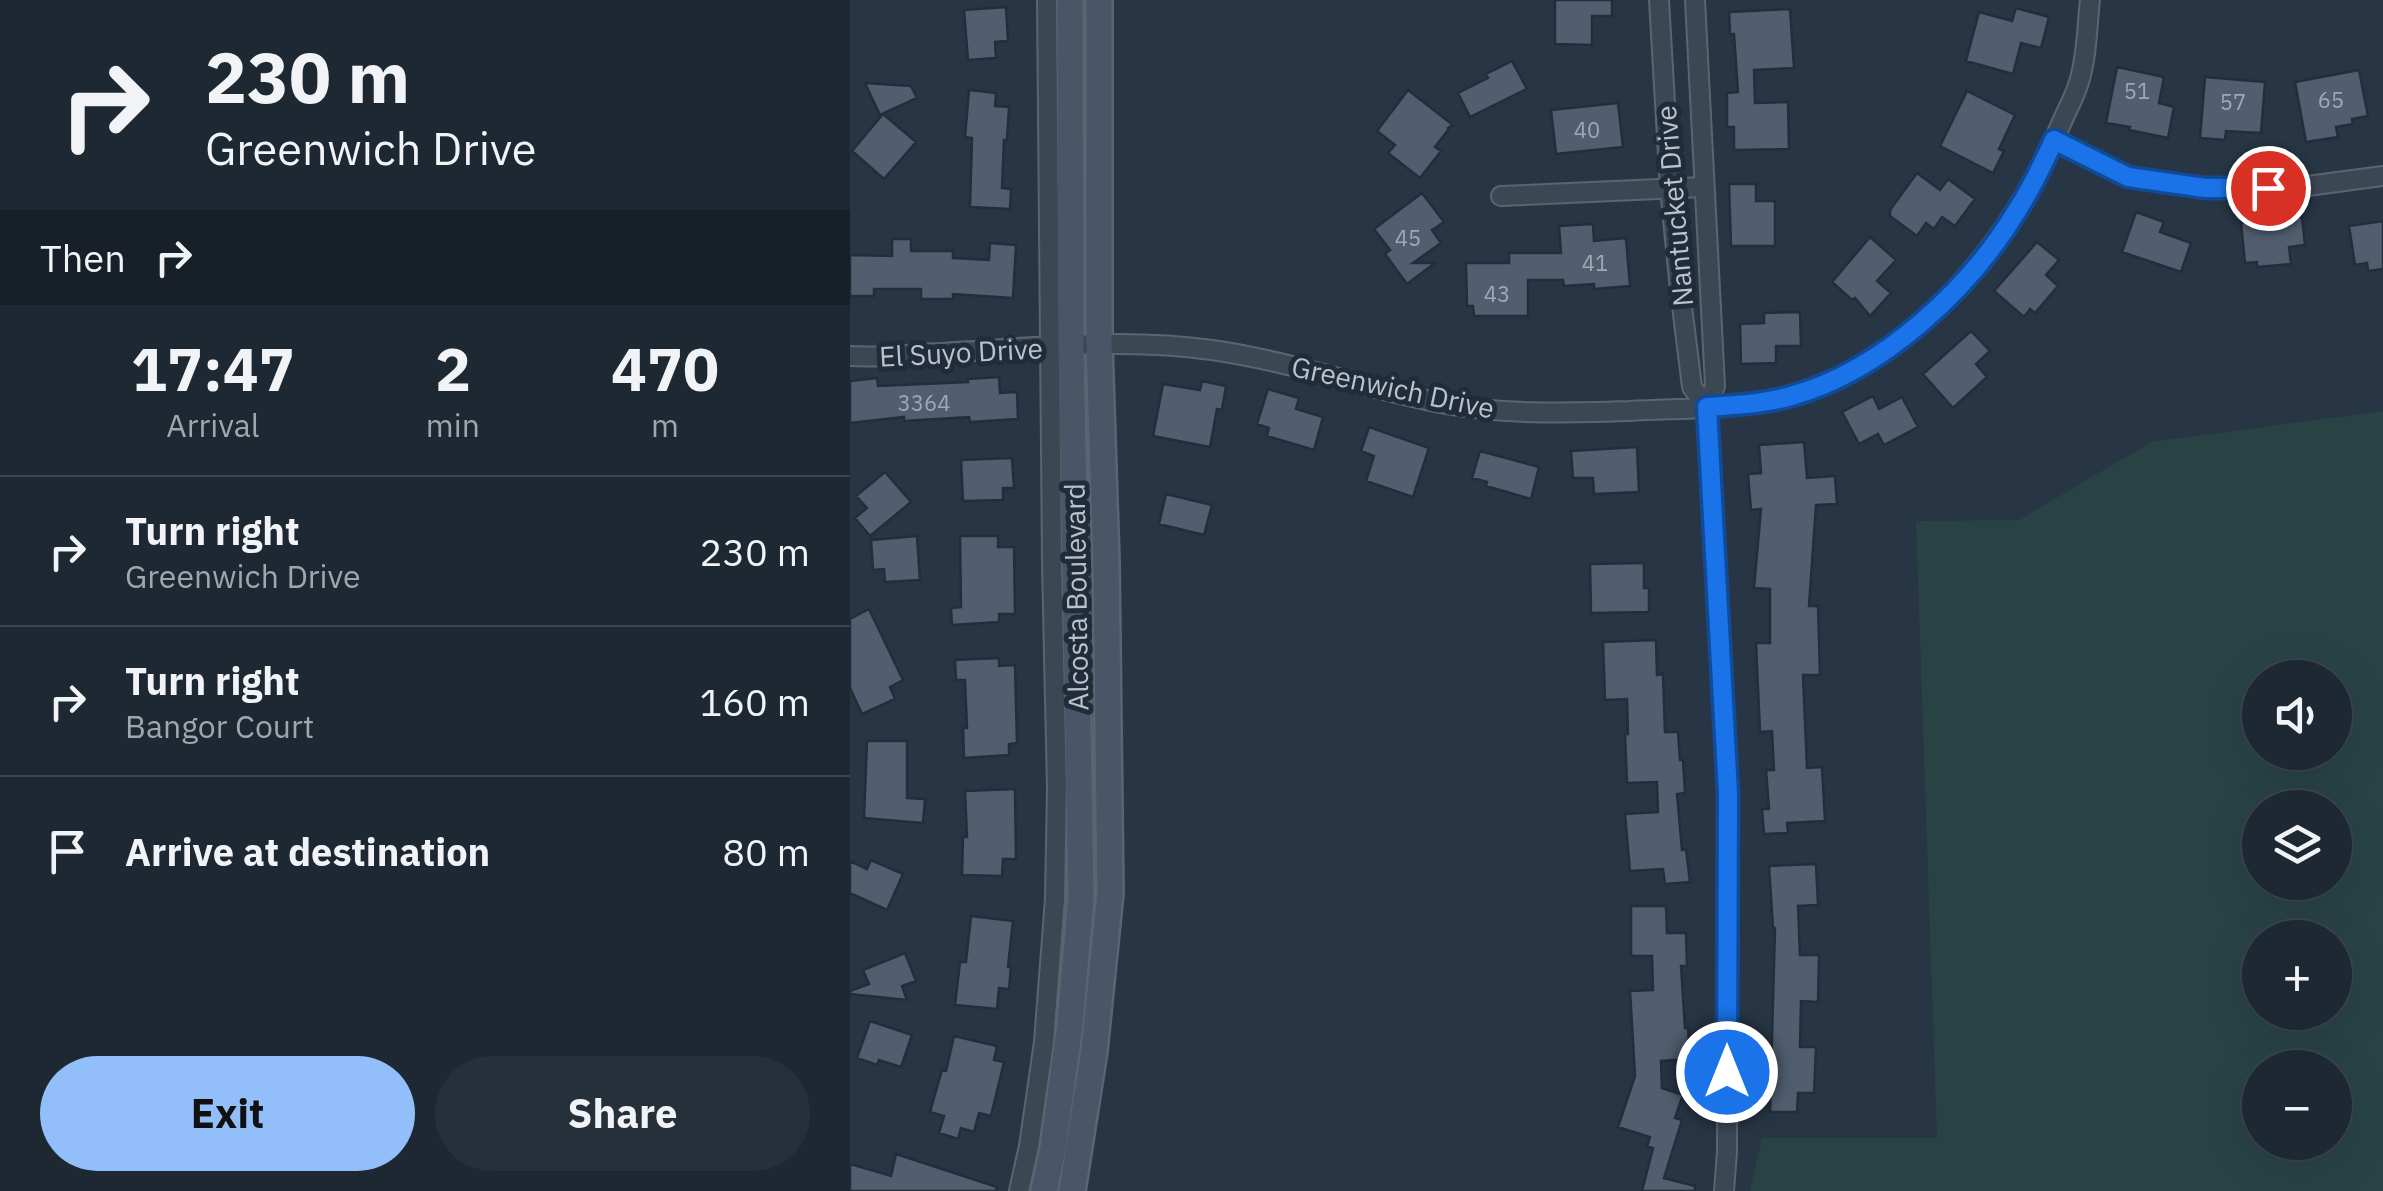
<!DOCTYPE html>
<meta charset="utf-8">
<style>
body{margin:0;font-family:"IBM Plex Sans",sans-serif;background:#25303b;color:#f1f3f6;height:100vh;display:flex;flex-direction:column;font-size:38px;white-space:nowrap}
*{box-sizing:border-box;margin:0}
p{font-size:32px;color:#a0a6ac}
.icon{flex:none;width:55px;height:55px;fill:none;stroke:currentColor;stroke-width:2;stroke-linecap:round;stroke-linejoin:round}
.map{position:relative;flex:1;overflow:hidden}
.sheet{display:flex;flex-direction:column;background:#1d2833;width:850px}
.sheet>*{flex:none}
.banner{background:#1d2833;color:#f1f3f6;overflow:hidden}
.buttons{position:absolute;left:1392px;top:660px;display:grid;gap:20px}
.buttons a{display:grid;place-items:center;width:110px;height:110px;border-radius:50%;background:#1d2833;box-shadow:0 10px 40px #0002,0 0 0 2px #3b444e;font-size:50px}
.pin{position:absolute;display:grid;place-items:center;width:85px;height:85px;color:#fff;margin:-42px;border:5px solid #fff;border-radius:50%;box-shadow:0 2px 10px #0007}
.me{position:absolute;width:110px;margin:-55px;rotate:0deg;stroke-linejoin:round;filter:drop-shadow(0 0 8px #0008)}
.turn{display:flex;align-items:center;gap:35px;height:210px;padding:0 40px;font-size:45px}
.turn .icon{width:130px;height:130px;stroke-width:2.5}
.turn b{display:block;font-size:70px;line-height:85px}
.then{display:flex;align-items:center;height:95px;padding:0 40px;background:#0003;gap:20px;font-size:38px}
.eta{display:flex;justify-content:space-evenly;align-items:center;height:170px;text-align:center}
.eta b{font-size:60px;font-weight:700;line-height:70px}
.primary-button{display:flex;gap:20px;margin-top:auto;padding:20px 40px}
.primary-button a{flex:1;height:115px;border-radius:60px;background:#92bff9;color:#111;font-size:40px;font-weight:700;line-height:115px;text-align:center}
.primary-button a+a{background:#25303b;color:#f1f3f6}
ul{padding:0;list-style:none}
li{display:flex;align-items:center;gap:30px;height:150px;padding:0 40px;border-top:2px solid #3b444e}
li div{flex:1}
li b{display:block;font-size:38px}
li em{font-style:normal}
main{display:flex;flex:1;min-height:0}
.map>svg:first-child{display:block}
.green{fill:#294345;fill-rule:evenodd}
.building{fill:#505e6f;stroke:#222e3b;stroke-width:2.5}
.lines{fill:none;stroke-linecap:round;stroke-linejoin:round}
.minor-casing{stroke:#5a6571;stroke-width:22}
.secondary-casing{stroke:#5a6571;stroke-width:30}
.minor{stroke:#3c4754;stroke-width:18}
.secondary{stroke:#4a5667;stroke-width:25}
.route-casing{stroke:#114b97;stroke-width:25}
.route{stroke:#1a73e8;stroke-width:18}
.labels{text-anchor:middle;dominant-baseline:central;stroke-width:10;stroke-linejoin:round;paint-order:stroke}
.number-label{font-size:22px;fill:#9fa9b6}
.street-label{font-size:28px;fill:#b9c2cd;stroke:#202c39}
</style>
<main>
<section class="sheet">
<div class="banner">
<div class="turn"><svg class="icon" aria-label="right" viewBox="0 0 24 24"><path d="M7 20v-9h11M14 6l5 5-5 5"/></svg><div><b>230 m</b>Greenwich Drive</div></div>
<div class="then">Then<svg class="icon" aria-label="right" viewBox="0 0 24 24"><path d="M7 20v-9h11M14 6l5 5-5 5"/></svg></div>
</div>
<div class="eta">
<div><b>17:47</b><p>Arrival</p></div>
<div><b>2</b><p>min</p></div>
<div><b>470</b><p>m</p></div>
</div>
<ul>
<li><svg class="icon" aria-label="right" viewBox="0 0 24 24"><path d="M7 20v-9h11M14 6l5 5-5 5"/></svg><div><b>Turn right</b><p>Greenwich Drive</p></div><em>230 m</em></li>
<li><svg class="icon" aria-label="right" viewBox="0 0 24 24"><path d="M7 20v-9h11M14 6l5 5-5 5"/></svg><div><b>Turn right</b><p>Bangor Court</p></div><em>160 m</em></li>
<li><svg class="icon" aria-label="arrive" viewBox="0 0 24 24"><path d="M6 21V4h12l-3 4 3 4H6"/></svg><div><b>Arrive at destination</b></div><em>80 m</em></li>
</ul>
<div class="primary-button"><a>Exit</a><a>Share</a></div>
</section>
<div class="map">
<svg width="1533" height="1191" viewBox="0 0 1533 1191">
<rect width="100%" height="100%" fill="#273544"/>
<!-- green -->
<path class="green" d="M1533 411V1191H900L912 1138H1087L1066 521 1169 520 1301 442ZM1410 678H1485V752H1410ZM1410 808H1485V882H1410ZM1410 938H1485V1012H1410ZM1410 1068H1485V1142H1410Z"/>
<!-- building -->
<path class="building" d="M705 0H762V16H742V45L705 44Z
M156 7 158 41 145 42 146 58 118 60 114 10Z
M1166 8 1199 17 1191 48 1171 43 1163 74 1116 61 1129 12 1162 21Z
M940 9 944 68 904 70 905 103 938 102 939 149 884 150V127H877V93L888 92 884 34H880L879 12Z
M662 61 677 89 620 117 608 93 638 78 636 74Z
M1267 67 1314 77 1309 103 1324 107 1318 138 1279 130 1280 127 1256 123Z
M1509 70 1518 116 1502 119 1503 124 1486 127 1488 137 1456 142 1445 82Z
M1355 77 1415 82 1411 133 1376 131 1375 140 1350 138Z
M15 83 61 86 67 98 30 115Z
M119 90 146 93 145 106 159 107 157 140H154L152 188 161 189 160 209 120 207 122 138 115 137Z
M558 90 603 125 598 128V130L585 147 591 151 570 178 538 153 545 145 527 131Z
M1117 91 1165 115 1149 149 1154 151 1143 173 1090 146Z
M768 103 773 147 706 154 701 110Z
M33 114 66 142 34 179 2 151Z
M1067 173 1090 190 1098 179 1125 199 1105 226 1092 217 1084 229 1076 223 1067 236 1040 216V210Z
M879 184H906V201H925V246H881Z
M572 193 594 222 582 230 591 243 563 263H585L557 284 535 254 540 250 524 229Z
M1286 212 1314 222 1310 232 1341 243 1331 272 1272 252Z
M1452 217 1455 245 1439 247 1441 264 1407 267V262L1395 263 1391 223Z
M1533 221V269L1518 271 1517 263 1505 265 1499 226Z
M743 224 744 241 776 238 780 286 744 289V284L714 286 713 280H678V316H624L623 306H617L616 263H659V253H711L709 226Z
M1020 237 1046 260 1027 281 1041 293 1020 316 1005 298 1002 300 982 282Z
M42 239H61V251H103V258L139 260 140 243 166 245 163 298 103 294V299H71V289H24V296H0V255L42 256Z
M1187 242 1209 260 1196 275 1208 286 1185 313 1180 309 1174 317 1144 291Z
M950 312 951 346H926V363L891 364 890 324 914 323V313Z
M1121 331 1140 351 1126 364 1137 377 1103 408 1073 374Z
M149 377 150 393 167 392 168 419 120 422 119 417 54 421V417L0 423V381L27 378 28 386 118 382 117 379Z
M352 381 376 386 372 410 367 409 360 447 303 436 313 384 350 390Z
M418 389 449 398 446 409 473 417 464 450 417 436 419 428 407 424Z
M1023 396 1029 409 1052 397 1068 427 1034 445 1028 434 1009 444 992 412Z
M519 427 579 448 563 497 516 481 524 456 511 451Z
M954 442 957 478 985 476 987 504 966 505 959 606H968L970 675H953L957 768 972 767 975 821 937 823 938 833 914 834 912 809H919L916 770H924L922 731 910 732 906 643H920V589L904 588 911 509 901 510 898 474 911 473 909 445Z
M787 447 789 492 744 494 743 478H723L721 451Z
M630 451 689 467 681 499 636 486 637 482 622 478Z
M162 458 164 488H153V500L113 501 111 460Z
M35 472 61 502 20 536 5 518 17 508 6 496Z
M316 494 362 505 354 535 309 524Z
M67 536 70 580 35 582 34 569 23 570 21 540Z
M110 536H148V547H164L165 614H149V622L102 625 101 608 111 607Z
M794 563V588H799V612L741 613 740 564Z
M19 609 53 680 40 687 45 699 12 714 0 688V619Z
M806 640 807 675 813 674 815 732H828L830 760H833L835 793 827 794 832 850 836 849 840 882 815 884 813 869 780 871 775 814 808 812 807 782 777 783 775 734H778L777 699 755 700 753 642Z
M149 658V666L165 665 167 743 159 744V755L114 758 113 728H117L115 680H106L105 660Z
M17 741H57V798L75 799 73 823 14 818Z
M165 789 166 859H153L152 876 112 875 113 837H117L115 791Z
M21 860 53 874 37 910 0 893V861L17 869Z
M966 864 968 905 948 906 950 955H969L968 1002 951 1001 950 1047H966L964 1093H948L947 1112H920L925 928H923L919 866Z
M781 906H816L817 933H836L837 966H831L835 1028H838L840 1059 811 1061 812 1088 833 1095 825 1118 832 1120 814 1178 845 1186V1191H792L803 1148 797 1147 800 1137 768 1127 785 1076 780 991 803 990 802 956H781Z
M121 916 163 921 158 967H161L159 989 149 988 147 1009 105 1005 110 962H116Z
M55 953 66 981 52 986 57 1000 0 994V991L19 984 13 970Z
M20 1021 62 1035 51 1067 29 1060 27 1065 7 1058Z
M104 1036 147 1046 144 1060 154 1062 141 1116 129 1113 124 1132 111 1128 108 1139 89 1133 94 1116 80 1112 92 1070 96 1071Z
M46 1154 147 1187 146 1191H0V1164L41 1176Z"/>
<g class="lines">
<!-- minor casing -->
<g class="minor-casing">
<path id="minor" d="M809 0 820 189 830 290 842 387 857 407
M845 0 865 386 857 407 878 793 877 1152 874 1191
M1204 140 1279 177 1355 189 1450 187 1533 176
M651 196 853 187
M0 356C30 358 61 354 91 353 181 348 272 337 362 350 440 361 514 388 590 403 652 415 716 413 779 411 830 408 886 410 936 398 1062 366 1163 238 1211 124 1217 110 1225 96 1229 82 1237 57 1237 26 1240 0
M169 1191 179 1146 194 1042 205 899 207 788 202 565 197 0"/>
</g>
<!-- secondary casing -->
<g class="secondary-casing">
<path id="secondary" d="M194 1191 203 1148 220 1024 231 897 221 346 220 0
M222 1191 244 1051 260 893 256 562 249 344V0"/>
</g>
<!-- minor -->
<use href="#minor" class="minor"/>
<!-- secondary -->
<use href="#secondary" class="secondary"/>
</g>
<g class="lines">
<!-- route casing -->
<g class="route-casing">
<path id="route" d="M877 1072 878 793 857 407C885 405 914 404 941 396 1032 371 1120 289 1168 209 1182 187 1193 164 1204 140L1278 177 1355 188H1418"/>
</g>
<!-- route -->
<use href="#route" class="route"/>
</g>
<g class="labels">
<!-- number labels -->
<g class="number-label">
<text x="1287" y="90">51</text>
<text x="1481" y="99">65</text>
<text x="1383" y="101">57</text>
<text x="737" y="129">40</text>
<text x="558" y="237">45</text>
<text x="745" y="262">41</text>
<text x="647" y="293">43</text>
<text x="74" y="402">3364</text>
</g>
<!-- street labels -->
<g class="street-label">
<text transform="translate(824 206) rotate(-95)">Nantucket Drive</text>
<text transform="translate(111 352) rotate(-3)">El Suyo Drive</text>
<text transform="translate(543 387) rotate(12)">Greenwich Drive</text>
<text transform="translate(226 597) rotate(-91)">Alcosta Boulevard</text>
</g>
</g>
</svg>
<div class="buttons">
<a><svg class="icon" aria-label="sound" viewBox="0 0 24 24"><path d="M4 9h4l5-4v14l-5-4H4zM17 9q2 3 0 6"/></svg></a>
<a><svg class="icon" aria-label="layers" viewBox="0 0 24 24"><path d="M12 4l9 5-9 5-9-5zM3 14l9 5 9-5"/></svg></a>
<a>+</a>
<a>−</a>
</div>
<div class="pin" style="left:1418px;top:188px;background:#d93025"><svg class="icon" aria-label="arrive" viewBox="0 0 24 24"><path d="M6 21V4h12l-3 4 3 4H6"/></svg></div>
<svg class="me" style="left:877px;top:1072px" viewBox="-20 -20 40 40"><circle r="17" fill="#1a73e8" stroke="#fff" stroke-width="3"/><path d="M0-11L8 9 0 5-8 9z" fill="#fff"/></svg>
</div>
</main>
